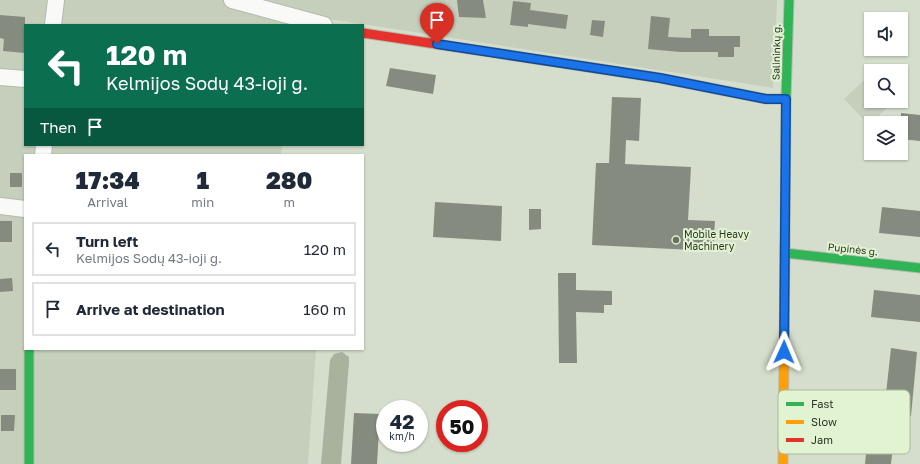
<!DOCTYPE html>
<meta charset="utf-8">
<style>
body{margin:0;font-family:"Golos Text",sans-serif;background:#f6f6f7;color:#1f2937;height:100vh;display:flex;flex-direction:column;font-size:15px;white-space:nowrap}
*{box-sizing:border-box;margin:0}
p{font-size:13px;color:#747a83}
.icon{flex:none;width:22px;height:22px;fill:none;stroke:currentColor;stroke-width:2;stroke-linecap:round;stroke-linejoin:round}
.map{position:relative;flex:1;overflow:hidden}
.drawer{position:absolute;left:24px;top:154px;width:340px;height:196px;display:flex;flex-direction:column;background:#fff;border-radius:0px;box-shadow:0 1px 3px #0004}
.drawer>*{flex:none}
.hud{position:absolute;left:24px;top:24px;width:340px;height:122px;border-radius:0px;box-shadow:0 1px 3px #0004;background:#0b6e4f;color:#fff;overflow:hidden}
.buttons{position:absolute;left:864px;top:12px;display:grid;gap:8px}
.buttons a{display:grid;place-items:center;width:44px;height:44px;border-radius:0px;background:#fff;box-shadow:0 1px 3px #0004;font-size:20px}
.speed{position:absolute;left:376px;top:400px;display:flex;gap:8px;font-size:20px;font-weight:700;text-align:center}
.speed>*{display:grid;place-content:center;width:52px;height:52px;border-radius:50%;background:#fff;box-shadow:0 1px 3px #0004;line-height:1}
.speed small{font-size:10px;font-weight:400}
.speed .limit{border:6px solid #d22;background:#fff;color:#111}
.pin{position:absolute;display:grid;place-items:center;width:34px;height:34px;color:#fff;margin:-41px -17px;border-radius:50% 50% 50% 0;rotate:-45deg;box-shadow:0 0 4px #0007}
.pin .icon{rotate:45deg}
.me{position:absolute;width:44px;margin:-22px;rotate:1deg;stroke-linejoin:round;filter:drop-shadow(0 0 3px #0008)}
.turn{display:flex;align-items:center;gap:14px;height:84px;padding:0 16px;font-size:18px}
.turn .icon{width:52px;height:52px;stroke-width:2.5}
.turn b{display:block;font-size:28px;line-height:34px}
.then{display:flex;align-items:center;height:38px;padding:0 16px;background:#0003;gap:8px;font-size:15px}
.eta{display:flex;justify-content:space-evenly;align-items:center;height:68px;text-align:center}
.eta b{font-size:24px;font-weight:800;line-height:28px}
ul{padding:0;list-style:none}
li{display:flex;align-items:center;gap:12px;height:54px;margin:0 8px 6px;padding:0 8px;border:2px solid #e0e1e3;border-radius:0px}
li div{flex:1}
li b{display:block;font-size:15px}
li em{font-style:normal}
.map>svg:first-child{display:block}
.green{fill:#c5cfbc}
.water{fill:#a7b39c}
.building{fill:#858c7f}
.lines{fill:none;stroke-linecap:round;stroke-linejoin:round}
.street-casing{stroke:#b4bbad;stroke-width:18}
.fast-casing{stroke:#b4bbad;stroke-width:11}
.slow-casing{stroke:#b4bbad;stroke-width:11}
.jam-casing{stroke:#b4bbad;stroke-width:11}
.street{stroke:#f9faf7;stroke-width:16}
.fast{stroke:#30b455;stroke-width:9}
.slow{stroke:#ff9f0a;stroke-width:9}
.jam{stroke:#e5322d;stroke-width:9}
.route-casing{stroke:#114b97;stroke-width:10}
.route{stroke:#1a73e8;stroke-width:7}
.poi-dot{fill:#687061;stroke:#e1f3d1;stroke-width:1.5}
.labels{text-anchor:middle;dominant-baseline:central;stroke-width:4;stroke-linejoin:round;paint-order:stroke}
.street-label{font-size:10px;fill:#2e3528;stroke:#e1f3d1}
.poi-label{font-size:10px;fill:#2e3528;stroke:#e1f3d1;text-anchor:start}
.key{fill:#e1f3d1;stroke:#abba9e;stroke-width:1}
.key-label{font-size:11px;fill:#2e3528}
</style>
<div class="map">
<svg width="920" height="464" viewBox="0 0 920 464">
<rect width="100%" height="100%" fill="#d5decc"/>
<!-- green -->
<path class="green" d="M0 0H777L773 88 298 14 296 25H25V145H282L281 155H25V349H316L308 464H0Z
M863 81 871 89V101H882L888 107 869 125 844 99Z"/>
<!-- water -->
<path class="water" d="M342 352 349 357V362L341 464H321L330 360 334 354Z"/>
<!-- building -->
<path class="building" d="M457 0H483L486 18 459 17Z
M513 1 531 3 530 10 568 15 566 29 528 24V27L510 25Z
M0 15 25 17V53L3 51 4 39 0 38Z
M651 16 670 18 668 37 691 38V29H709V36H740V47H734V57H718V52H680L648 49Z
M592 20 605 21 603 37 590 35Z
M390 68 436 75 433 94 386 86Z
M612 97 641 98 639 141 626 140 625 164 691 167 688 220 715 221 713 251 592 245 596 163H609Z
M901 113 920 115V141L901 139Z
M10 173H22V187H10Z
M435 202 502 206 501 241 433 237Z
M882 207 920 211V237L879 233Z
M529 209H541V229L529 230Z
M0 221H12V242H0Z
M558 273H576V290L612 291V305H604V313L576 312 577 363H559Z
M12 278 13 291 0 292V279Z
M874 290 920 295V322L871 317Z
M891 348 917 352 911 416 900 415 898 436H894L891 464H865L870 411 884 412Z
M0 369H16V390H0Z
M354 413 380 414 377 464H351Z
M1 415H15L14 431H1Z"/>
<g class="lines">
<!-- street casing -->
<g class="street-casing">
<path id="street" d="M232 0 324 25
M53 25 56 0
M0 77 25 79
M43 155 44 145
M0 206 25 209"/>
</g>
<!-- fast casing -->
<g class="fast-casing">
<path id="fast" d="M785 247 786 99 789 0
M785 253 920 268
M29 349V464"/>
</g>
<!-- slow casing -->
<g class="slow-casing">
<path id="slow" d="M509 55 660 78 766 99H786
M783 464 785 247"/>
</g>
<!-- jam casing -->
<g class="jam-casing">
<path id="jam" d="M363 33 509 55"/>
</g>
<!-- street -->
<use href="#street" class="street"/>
<!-- fast -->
<use href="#fast" class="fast"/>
<!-- slow -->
<use href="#slow" class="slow"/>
<!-- jam -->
<use href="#jam" class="jam"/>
</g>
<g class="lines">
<!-- route casing -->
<g class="route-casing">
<path id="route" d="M437 44 660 78 766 99H786L784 352"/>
</g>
<!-- route -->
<use href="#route" class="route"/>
</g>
<!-- markers -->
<circle class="poi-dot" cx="676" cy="240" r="4"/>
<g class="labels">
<!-- street labels -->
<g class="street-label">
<text transform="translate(776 52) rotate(-89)">Salininkų g.</text>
<text transform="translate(853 249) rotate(6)">Pupinės g.</text>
</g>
<!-- poi labels -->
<g class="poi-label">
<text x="684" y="234">Mobile Heavy<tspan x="684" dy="12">Machinery</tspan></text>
</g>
</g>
<!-- legend -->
<rect x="778" y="390" width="132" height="64" rx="6" class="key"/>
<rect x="786" y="402" width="18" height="4" fill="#30b455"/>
<rect x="786" y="420" width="18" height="4" fill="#ff9f0a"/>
<rect x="786" y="438" width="18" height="4" fill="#e5322d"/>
<g class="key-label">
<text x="811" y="408">Fast</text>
<text x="811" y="426">Slow</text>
<text x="811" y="444">Jam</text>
</g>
</svg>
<div class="buttons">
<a><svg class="icon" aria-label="sound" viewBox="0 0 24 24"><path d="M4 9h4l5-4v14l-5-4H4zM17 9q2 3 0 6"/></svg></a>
<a><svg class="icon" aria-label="search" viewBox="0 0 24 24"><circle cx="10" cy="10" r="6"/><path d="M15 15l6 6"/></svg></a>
<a><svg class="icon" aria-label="layers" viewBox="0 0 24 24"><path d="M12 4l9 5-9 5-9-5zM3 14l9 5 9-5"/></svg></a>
</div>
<div class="speed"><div>42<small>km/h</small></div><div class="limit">50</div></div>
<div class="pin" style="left:437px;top:44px;background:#d93025"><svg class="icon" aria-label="arrive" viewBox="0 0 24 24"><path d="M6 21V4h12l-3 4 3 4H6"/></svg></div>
<svg class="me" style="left:784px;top:352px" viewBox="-20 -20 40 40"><path d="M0-17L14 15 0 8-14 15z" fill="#1a73e8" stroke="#fff" stroke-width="4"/></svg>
<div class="hud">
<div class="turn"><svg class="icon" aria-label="left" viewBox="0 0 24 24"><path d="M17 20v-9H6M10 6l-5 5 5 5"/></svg><div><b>120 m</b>Kelmijos Sodų 43-ioji g.</div></div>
<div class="then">Then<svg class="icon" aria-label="arrive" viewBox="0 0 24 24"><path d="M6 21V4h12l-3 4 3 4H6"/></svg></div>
</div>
<section class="drawer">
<div class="eta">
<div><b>17:34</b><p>Arrival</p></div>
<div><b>1</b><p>min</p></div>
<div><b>280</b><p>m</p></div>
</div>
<ul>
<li><svg class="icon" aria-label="left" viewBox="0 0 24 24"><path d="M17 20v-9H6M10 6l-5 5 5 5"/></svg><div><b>Turn left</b><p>Kelmijos Sodų 43-ioji g.</p></div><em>120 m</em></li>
<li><svg class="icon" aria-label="arrive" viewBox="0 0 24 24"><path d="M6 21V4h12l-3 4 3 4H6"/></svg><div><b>Arrive at destination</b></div><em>160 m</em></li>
</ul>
</section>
</div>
